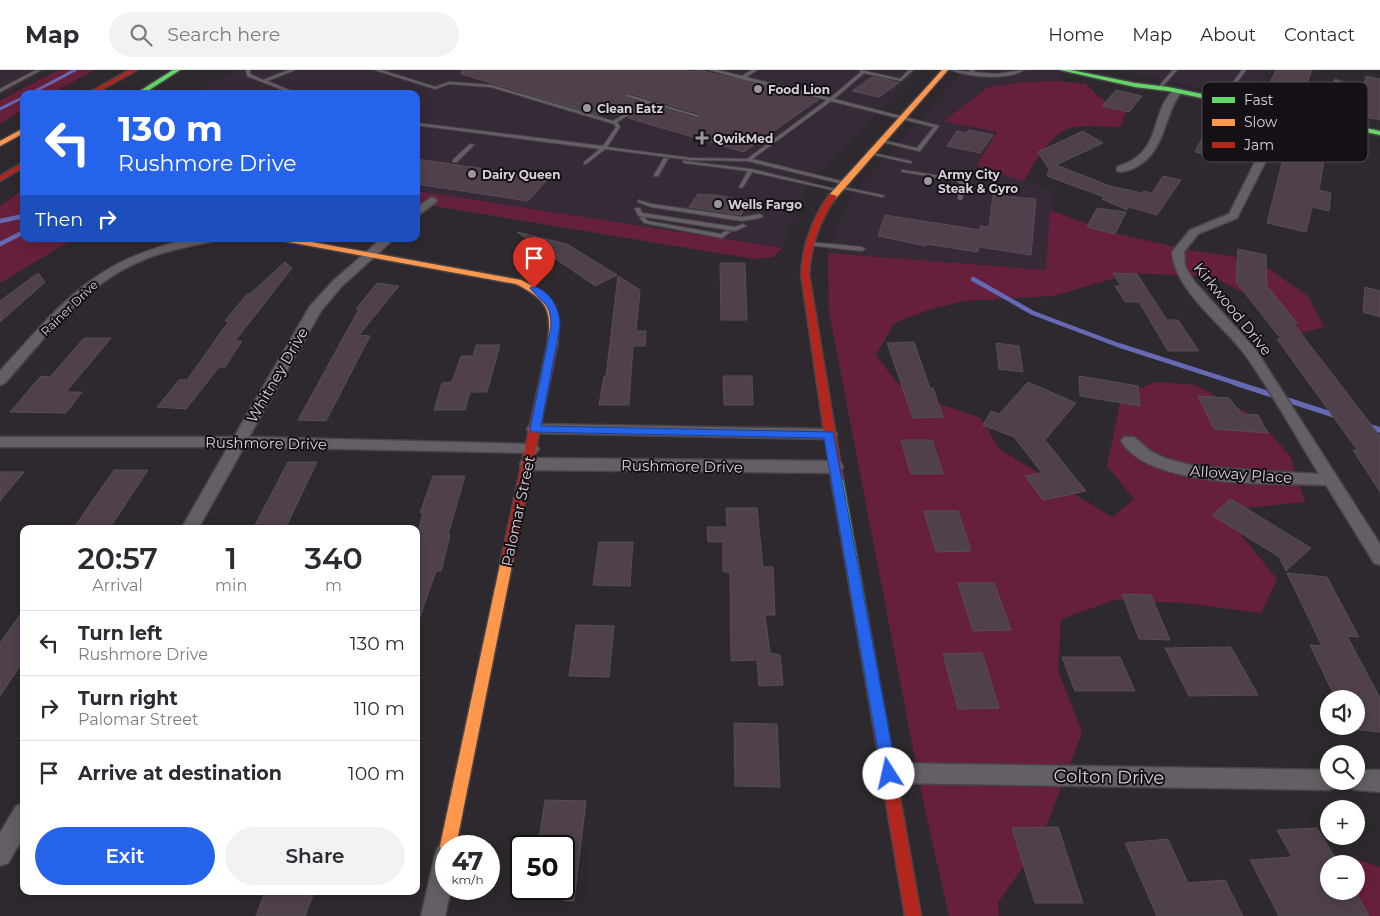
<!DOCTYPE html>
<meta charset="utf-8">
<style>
body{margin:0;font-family:Montserrat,sans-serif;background:#f2f2f3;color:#2b2b33;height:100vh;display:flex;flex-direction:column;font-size:19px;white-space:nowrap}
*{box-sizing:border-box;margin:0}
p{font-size:16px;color:#7c7c81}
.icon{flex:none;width:28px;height:28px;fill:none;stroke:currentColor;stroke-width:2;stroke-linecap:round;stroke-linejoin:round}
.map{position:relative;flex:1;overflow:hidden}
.drawer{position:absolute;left:20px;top:455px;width:400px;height:370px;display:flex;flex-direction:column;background:#fff;border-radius:10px;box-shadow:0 2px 12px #0003}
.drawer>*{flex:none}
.guide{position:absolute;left:20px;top:20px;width:400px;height:152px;border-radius:10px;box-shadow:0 2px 12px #0003;background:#2563eb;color:#fff;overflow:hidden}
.buttons{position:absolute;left:1320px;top:620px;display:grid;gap:10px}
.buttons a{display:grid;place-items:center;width:45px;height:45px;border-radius:50%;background:#fff;box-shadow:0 2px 12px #0003;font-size:25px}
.speed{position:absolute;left:435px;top:765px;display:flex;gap:10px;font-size:25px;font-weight:700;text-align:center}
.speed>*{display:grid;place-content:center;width:65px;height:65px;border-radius:50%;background:#fff;box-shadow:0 2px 12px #0003;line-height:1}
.speed small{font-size:12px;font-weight:400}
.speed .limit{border:2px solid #111;border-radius:8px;background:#fff;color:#111}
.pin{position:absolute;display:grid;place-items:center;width:42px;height:42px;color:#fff;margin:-51px -21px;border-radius:50% 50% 50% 0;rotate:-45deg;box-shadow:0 0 5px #0007}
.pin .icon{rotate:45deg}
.me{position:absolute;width:55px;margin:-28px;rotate:350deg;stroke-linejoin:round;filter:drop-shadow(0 0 4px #0008)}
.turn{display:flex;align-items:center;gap:18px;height:105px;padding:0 15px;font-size:22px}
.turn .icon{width:65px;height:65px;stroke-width:2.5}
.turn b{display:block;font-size:35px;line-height:42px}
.then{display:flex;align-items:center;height:48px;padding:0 15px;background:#0003;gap:10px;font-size:19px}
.eta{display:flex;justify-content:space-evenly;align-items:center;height:85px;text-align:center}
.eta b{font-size:30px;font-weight:600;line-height:35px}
.action{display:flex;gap:10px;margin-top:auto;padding:10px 15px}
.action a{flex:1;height:58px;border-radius:30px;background:#2563eb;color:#fff;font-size:20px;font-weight:600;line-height:58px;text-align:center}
.action a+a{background:#f2f2f3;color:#2b2b33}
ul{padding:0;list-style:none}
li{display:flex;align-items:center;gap:15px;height:65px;padding:0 15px;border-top:1px solid #e1e1e2}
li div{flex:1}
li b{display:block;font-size:19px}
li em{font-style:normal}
header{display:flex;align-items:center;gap:30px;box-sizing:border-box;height:70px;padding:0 25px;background:#fff;border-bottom:1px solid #e1e1e2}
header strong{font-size:24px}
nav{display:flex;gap:28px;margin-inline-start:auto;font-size:18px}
.search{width:350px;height:45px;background:#f2f2f3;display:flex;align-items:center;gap:12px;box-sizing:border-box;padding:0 18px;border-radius:28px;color:#7c7c81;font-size:19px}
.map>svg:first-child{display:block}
.built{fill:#362938}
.green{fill:#67203c}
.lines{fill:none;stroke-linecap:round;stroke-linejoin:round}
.stream-far2{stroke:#6669b3;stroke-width:3}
.stream-far1{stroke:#6669b3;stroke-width:4.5}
.stream{stroke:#6669b3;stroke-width:5.5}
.building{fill:#4f404c;stroke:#554f55}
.lane-casing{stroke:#484448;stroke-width:2}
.street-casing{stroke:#484448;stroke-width:3}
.fast-casing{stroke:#484448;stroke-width:3}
.slow-casing{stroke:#484448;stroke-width:3}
.jam-casing{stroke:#484448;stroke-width:3}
.lane{fill:#645f64;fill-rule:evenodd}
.street{fill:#645f64;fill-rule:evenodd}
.fast{fill:#63d668;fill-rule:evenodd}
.slow{fill:#ff974d;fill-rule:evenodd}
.jam{fill:#b3261e;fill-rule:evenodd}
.route{fill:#2563eb;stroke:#184099}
.poi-dot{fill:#9b969c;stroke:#151016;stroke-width:2}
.labels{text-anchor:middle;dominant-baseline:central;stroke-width:4;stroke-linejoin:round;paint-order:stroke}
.far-poi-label{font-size:12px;font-weight:bold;fill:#d6d0d8;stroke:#151016;text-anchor:start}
.far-street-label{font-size:12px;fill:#d6d0d8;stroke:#151016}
.street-label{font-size:15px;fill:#d6d0d8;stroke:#151016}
.near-street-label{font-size:18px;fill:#d6d0d8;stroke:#151016}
.key{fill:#151016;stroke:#4f4a50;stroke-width:1}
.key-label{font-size:14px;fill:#d6d0d8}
</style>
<header>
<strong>Map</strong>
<div class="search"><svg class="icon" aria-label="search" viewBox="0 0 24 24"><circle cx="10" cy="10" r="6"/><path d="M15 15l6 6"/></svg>Search here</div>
<nav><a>Home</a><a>Map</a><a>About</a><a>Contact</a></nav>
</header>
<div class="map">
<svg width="1380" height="846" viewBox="0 0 1380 846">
<rect width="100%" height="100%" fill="#2e292e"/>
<!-- built -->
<path class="built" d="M0 0H50L0 26Z
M240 0H918L805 120 783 178 416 121V24H191Z
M964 0H1048L1064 3 1059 11 1023 12 988 17 944 51 997 62 976 96 1052 120 1047 200 828 183 844 140 865 110Z
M1118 0H1268L1251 30Z"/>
<!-- green -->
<path class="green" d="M59 0H94L51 24H24V39L0 54V30Z
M1059 11 1086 14 1099 27 1126 43 1120 57C1105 57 1091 55 1076 57 1052 59 1035 92 1024 111L976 96 997 62 944 51 988 17 1023 12Z
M24 119V169H73L0 213V136Z
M416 121 783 178 773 187 754 189 416 133Z
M1050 140 1110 162 1194 181 1232 186 1266 197 1308 226 1324 257 1301 263 1281 254 1251 227 1213 207 1132 203 1053 226 964 231 931 239 894 253 876 285 897 313 934 332 981 348 999 379 1112 447 1134 429 1107 396 1122 324 1157 312 1195 315 1257 348 1290 386 1305 432 1235 439 1241 465 1277 509 1261 543 1184 533 1114 530 1061 549 1058 600 1082 663 1039 775 998 832 999 846H949L924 736 829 242 828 183 1046 200Z
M1352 788 1380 797V846H1345L1347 821H1356V794H1351Z"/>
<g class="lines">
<!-- stream-far2 -->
<path class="stream-far2" d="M30 24 75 0
M0 39 24 27"/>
<!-- stream-far1 -->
<path class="stream-far1" d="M0 151 24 146
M0 174 24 162
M973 209 1033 243 1118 275 1239 314"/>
<!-- stream -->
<path class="stream" d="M1235 313 1337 346
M1367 356 1380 360"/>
</g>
<!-- building -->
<path class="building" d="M462 0H684L693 2 699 0 818 30 744 82 628 48 649 35 697 49 702 47 701 44 630 23 624 27 640 33 619 45 605 41 598 45 461 4Z
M1276 0H1312L1299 34 1270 28 1273 23 1265 22Z
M1366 6 1380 9V50L1359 46 1360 42 1357 41Z
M872 7 884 9 899 13 879 27 852 21Z
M1116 20 1142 26 1129 42 1102 36Z
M969 60 993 65 980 83 947 76 957 61 966 63Z
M1083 61 1103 73 1056 95 1110 116 1142 123 1144 121 1152 123 1163 106 1181 110 1157 145 1129 137 1127 140 1102 129 1104 127 1047 106 1050 97 1048 98 1038 82Z
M1308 62 1328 66 1319 120 1331 123 1329 141 1312 137 1306 162 1267 153 1283 89 1298 92 1299 88 1308 86 1309 83 1302 81Z
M1202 68 1225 73 1218 87 1195 82Z
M416 89 549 108 528 131 416 114Z
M698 124 715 125 749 131 741 145 689 137Z
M993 125 1036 129 1031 185 979 177 978 182 926 174V176L878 166 885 145 980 160V156L989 157Z
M1097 138 1126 142 1115 164 1087 157Z
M517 162 567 174 617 205 595 216Z
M1238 179 1266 185 1267 216 1297 253H1293L1380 366V422L1353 380 1358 381 1277 269H1281L1236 212Z
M285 192 292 198 235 271H242L225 297H219L186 339 157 337 179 310H187L229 251H225L247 224H250Z
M720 193H745L747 250H721Z
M38 203 45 212 0 252V231Z
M1113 203 1137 204 1167 250H1178L1199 281H1168L1139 232H1125L1115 216H1121Z
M618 206 640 220 636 261H646L645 276H633L629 335H599L604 306H606Z
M377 213 399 216 359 265 370 266 326 351 298 350 359 239H356Z
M1365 217 1380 221V247L1363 242Z
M84 268H111L66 322H82L66 343 10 342 41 306 50 307Z
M914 272 930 318H933L943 347 913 348 887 273Z
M996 273 1019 276 1023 302 999 299Z
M476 275H500L487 322H470L465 340H434L442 313 452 312 461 286H473Z
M723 306H752L753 335H724Z
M1079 306 1138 316 1140 336 1080 326Z
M1028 312 1076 333 1045 370 1086 421 1043 430 1025 406 1042 403 1014 367 983 355 991 341 999 344Z
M1198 326 1229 328 1242 344 1258 345 1268 363 1214 359Z
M901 370H932L943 404H911Z
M288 392H317L285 459H253Z
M114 400H148L109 459H73Z
M0 402H24L0 431Z
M433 406H465L448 465H450L441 501H436L419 550 416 549V468L423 443H420Z
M1231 429 1311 478 1286 501 1279 487 1212 445Z
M726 438H757L763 497H773L775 545H765L770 583 780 585 783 615 759 616 757 590 731 591 730 503 723 501V472H708L707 457H727Z
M924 441H958L971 481 936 482Z
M599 472H633L630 516 593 515Z
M1287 503 1327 507 1359 567 1347 566 1380 628V662L1351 659 1350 656H1356V629H1336L1310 575 1322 576Z
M958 513H994L1011 560 973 561Z
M1122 524 1151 525 1170 570 1139 569Z
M24 539V590L0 626V573Z
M576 555 614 556 609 607 569 606Z
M1231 577 1258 625 1189 626 1165 578Z
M982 583 999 638 958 639 943 584Z
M1062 587H1120L1135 621H1075Z
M734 653 777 654 780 717 735 716Z
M545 730 586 731 574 831H564V776H538Z
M1058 757 1083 833H1035L1012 758Z
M1317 758 1339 794H1329V821H1355L1369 846H1279L1250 790 1292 787 1277 760Z
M1168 769 1188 813 1225 810 1243 846H1157L1125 773Z
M265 822 313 825 305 846H256Z"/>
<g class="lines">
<!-- lane casing -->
<g class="lane-casing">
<path id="lane" d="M36 0H41L0 22V19Z
M246 0H250V4L263 10 289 0H295L267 11 299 24H293L247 6Z
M375 0H381L435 17 449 12 491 15 613 51 645 32 626 26 629 25 700 46 698 47 649 33 617 52 620 57 607 77 691 88 747 89 827 30 741 9 710 0H717L742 6 752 0H757L746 7 830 28 861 2 860 0 900 9 909 0H913L901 11 864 3 834 29 939 56 920 81H918L879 71 881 70 917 78 934 57 831 31 752 89 845 112V114H843L748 91 691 90 605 79 586 94H584V92L600 79 416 55V53L603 76 616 57 614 54 491 17 449 14 435 19Z
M951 0 969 2 971 0H975L973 2 996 4 1024 0C1007 11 969 7 951 0Z
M1173 0H1177L1162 17H1160V15Z
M1242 0H1246L1223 31H1221V29Z
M470 74 474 75 457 92H453V90Z
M868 82 910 91 912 92 910 93 870 84H868Z
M664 88 668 89 658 106H654V105Z
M683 91 751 99 839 120 837 121 752 102 743 117 741 118 739 117 748 101 685 93 683 92Z
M902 100 960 109 965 114 962 129 960 130 958 129 960 114 957 111 904 102H902Z
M838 116 882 125 884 126 882 127 840 118 838 117Z
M638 130 652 134 742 147 760 144 763 146 760 148 742 151 651 137 638 132Z
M636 138H640L642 143 735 157 743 154 746 156 735 161 640 146 638 145 635 139Z
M643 146 648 151 721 164 725 161 730 162 722 168 644 153 640 148Z
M809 172 862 177 865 179 862 181 807 175V173Z"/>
</g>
<!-- street casing -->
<g class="street-casing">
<path id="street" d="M1335 10 1342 12 1328 51 1320 53 1318 51Z
M1175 19 1182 21C1163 44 1167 80 1136 97 1130 100 1124 103 1117 101V97C1166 81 1147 44 1175 19Z
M1228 61 1307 84 1302 87 1272 79 1237 148 1198 164 1184 182 1185 196 1194 211 1256 280 1380 474V495L1374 493 1326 415C1275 413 1150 419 1121 371L1124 367H1134L1150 381 1167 389 1199 397 1319 404C1295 365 1272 323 1246 286 1224 255 1175 222 1172 182L1190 160 1229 144 1263 76 1225 66 1223 64Z
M432 127 437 130 436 132 416 147V138Z
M191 169H215L213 171C189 177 166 180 143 190 84 214 46 267 5 313L0 315V301C63 232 94 189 191 169Z
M381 169H394L341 217 321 241 249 367 531 374 536 375 539 379 536 383 244 377 198 459H181L228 377H0V367H234L310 236 333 211Z
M535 354 829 359 834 360 837 364 834 368 829 369 530 363 527 359 530 355Z
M528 388 835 391 841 393 843 397 841 401 835 403 528 400 522 398 520 394 522 390Z
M889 693 1329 700V711H1339L1337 717 1329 720 889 713 881 710 878 703 881 696Z
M1356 700H1380V722L1356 720 1348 717 1346 711H1356Z
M24 733V766L8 793 0 796V763L16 736Z
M446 774 453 776H446V819H451L445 846H421L435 785 438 777Z"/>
</g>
<!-- fast casing -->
<g class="fast-casing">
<path id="fast" d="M173 0H180L143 24H135Z
M1060 0H1071L1135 13 1168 17 1380 61V65L1168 21 1135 17Z
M837 405 843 409 887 654 885 659 880 661 875 659 873 654 831 409Z"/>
</g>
<!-- slow casing -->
<g class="slow-casing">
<path id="slow" d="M942 0H948L836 128H830V124Z
M24 58V63L0 76V71Z
M279 169H295L521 210C554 226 562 239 557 276L552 279 547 276C553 241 548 230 516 214L283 171Z
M507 485 511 487 513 490 456 776H446V783L442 782 440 776 501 490 503 487Z"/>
</g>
<!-- jam casing -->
<g class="jam-casing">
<path id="jam" d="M130 0H137L94 24H86Z
M24 92V97L0 111V106Z
M830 124 837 126C820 149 811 175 809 204L843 409 837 413 831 409 801 204C803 175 812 148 830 124Z
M552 273 557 276 513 490 511 493H503L501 490 547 276Z
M880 647 885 649 887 654 921 846H905L873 654 875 649Z"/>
</g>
<!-- lane -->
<use href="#lane" class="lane"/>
<!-- street -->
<use href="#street" class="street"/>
<!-- fast -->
<use href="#fast" class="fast"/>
<!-- slow -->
<use href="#slow" class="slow"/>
<!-- jam -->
<use href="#jam" class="jam"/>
</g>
<!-- route -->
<path class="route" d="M534 216C552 223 560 239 560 256L541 356 833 362 897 704 894 709 889 711 884 709 882 704 824 368 532 362 530 359 551 256C551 233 543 234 530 218Z"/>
<!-- markers -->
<g class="poi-dot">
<circle cx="758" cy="19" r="5"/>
<circle cx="587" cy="38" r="5"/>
<path d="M699.5 60.5h5v5h5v5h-5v5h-5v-5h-5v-5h5z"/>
<circle cx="472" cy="104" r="5"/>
<circle cx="928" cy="111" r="5"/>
<circle cx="718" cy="134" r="5"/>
</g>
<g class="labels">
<!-- far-poi labels -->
<g class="far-poi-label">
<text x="768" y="19">Food Lion</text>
<text x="597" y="38">Clean Eatz</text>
<text x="713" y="68">QwikMed</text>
<text x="482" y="104">Dairy Queen</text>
<text x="938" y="104">Army City<tspan x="938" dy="14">Steak &amp; Gyro</tspan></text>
<text x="728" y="134">Wells Fargo</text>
</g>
<!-- far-street labels -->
<g class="far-street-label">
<text transform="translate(69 238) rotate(-44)">Rainer Drive</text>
</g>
<!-- street labels -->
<g class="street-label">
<text transform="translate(1233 239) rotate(51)">Kirkwood Drive</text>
<text transform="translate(277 305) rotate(-60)">Whitney Drive</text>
<text transform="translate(266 373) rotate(1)">Rushmore Drive</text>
<text transform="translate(682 396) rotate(1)">Rushmore Drive</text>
<text transform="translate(1241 404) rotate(4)">Alloway Place</text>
<text transform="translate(518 441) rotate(-78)">Palomar Street</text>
</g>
<!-- near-street labels -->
<g class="near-street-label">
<text transform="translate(1109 707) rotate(1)">Colton Drive</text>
</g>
</g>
<!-- legend -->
<rect x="1202" y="12" width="166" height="80" rx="8" class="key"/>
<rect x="1212" y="27" width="23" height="6" fill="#63d668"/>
<rect x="1212" y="49" width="23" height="7" fill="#ff974d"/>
<rect x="1212" y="72" width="23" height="6" fill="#b3261e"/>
<g class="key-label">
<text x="1244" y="35">Fast</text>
<text x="1244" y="57">Slow</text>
<text x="1244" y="80">Jam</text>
</g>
</svg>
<div class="buttons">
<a><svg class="icon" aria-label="sound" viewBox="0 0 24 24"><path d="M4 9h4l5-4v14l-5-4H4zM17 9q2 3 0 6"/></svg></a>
<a><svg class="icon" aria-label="search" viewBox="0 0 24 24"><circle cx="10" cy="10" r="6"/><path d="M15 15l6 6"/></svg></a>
<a>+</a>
<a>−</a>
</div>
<div class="speed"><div>47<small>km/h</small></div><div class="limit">50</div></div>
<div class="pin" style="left:534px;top:218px;background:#d93025"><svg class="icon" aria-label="arrive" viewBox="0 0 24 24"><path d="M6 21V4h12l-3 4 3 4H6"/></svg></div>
<svg class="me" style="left:889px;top:704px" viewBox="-20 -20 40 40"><circle r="19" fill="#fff"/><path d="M0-13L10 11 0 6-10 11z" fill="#2563eb"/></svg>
<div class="guide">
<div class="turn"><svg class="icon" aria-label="left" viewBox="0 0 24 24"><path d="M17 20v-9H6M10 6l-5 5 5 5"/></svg><div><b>130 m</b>Rushmore Drive</div></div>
<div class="then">Then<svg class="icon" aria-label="right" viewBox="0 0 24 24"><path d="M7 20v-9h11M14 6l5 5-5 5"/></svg></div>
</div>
<section class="drawer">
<div class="eta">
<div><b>20:57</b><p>Arrival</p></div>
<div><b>1</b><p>min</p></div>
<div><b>340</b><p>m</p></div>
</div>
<ul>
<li><svg class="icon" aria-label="left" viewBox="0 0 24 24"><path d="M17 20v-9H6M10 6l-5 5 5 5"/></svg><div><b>Turn left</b><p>Rushmore Drive</p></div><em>130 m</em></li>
<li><svg class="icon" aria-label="right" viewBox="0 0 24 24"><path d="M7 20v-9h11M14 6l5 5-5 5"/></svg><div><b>Turn right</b><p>Palomar Street</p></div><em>110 m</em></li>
<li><svg class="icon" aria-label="arrive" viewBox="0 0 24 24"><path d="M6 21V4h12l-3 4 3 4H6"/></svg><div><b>Arrive at destination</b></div><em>100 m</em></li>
</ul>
<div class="action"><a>Exit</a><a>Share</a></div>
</section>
</div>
